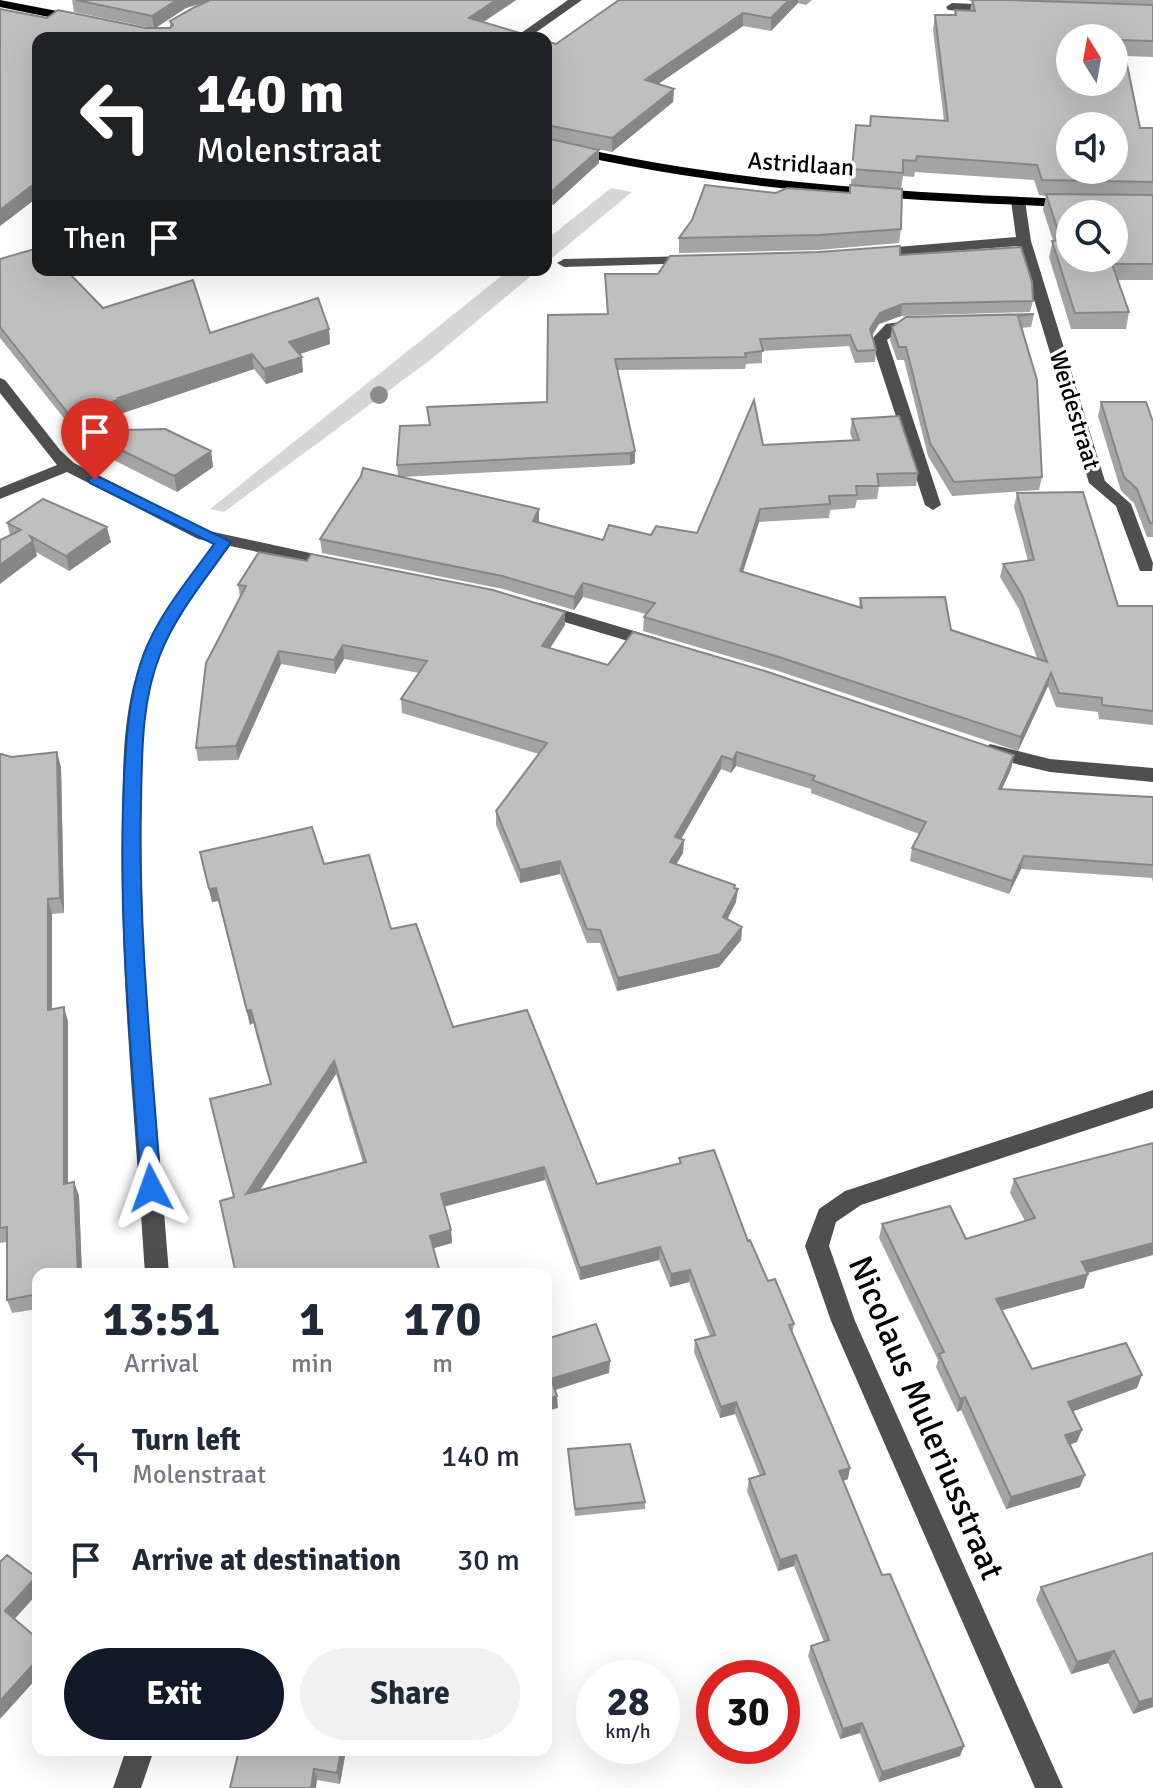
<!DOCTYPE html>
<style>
body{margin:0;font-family:Signika,sans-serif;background:#f2f2f3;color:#1f2937;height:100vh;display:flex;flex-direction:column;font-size:30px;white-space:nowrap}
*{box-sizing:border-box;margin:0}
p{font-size:26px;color:#747a83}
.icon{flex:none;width:44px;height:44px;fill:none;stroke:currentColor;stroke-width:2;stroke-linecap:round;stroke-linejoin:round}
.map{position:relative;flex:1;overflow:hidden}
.panel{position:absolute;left:32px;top:1268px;width:520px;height:488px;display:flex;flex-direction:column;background:#fff;border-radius:16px;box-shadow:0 8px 32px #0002}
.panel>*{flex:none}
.top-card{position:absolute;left:32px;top:32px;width:520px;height:244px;border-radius:16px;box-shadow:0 8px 32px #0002;background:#202124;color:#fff;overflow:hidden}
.needle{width:52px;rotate:349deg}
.controls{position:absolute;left:1056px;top:24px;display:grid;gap:16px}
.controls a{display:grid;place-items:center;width:72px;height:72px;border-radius:50%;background:#fff;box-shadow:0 8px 32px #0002;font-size:40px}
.speed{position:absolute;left:576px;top:1660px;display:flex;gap:16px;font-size:40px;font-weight:700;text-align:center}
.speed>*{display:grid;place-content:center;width:104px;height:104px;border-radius:50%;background:#fff;box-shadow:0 8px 32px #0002;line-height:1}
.speed small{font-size:20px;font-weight:400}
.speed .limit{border:12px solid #d22;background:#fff;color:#111}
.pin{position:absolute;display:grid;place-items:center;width:68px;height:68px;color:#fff;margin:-82px -34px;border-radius:50% 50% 50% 0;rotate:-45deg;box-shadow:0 0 8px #0007}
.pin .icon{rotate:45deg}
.me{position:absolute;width:88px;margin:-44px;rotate:356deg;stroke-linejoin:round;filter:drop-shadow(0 0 6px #0008)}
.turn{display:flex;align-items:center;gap:28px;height:168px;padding:0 32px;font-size:36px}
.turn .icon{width:104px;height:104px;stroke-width:2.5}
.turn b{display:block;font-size:56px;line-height:68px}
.then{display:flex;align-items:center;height:76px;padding:0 32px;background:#0003;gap:16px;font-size:30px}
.eta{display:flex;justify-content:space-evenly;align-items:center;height:136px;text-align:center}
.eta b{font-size:48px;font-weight:700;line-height:56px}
.cta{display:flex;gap:16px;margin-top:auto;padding:16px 32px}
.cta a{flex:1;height:92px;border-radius:48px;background:#111827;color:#fff;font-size:32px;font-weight:700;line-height:92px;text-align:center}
.cta a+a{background:#f2f2f3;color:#1f2937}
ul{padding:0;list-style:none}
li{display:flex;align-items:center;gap:24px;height:104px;padding:0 32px}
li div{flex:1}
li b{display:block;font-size:30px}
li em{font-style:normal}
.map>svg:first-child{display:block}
.green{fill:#d6d6d6}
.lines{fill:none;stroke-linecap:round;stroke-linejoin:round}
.minor{fill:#4f4f4f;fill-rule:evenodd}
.major{fill:#000;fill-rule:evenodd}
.tree{fill:#8c8c8c}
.wall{fill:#a4a4a4;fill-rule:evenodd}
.shaded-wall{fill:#868686}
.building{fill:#bfbfbf;stroke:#868686;stroke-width:2;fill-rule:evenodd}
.route{fill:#1a73e8;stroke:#114b97;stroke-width:2}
.labels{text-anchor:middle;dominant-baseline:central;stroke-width:7;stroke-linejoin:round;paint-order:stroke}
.far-street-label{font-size:24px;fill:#000;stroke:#fff}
.near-street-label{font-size:34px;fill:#000;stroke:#fff}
</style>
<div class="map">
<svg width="1153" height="1788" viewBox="0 0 1153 1788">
<rect width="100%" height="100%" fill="#fff"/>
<!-- green -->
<path class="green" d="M611 188 632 192 546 263V240Z
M509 270H538L429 361 224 512 210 509Z"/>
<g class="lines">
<!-- minor -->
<path class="minor" d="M568 0H582L528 38H514Z
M952 3 997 5 1003 9 997 13 948 10 946 7Z
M1018 197 1025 201 1031 241 1105 481 1131 504 1153 563 1152 571H1140L1116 506 1089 483 1018 246 873 257 866 253 873 249 1016 237 1011 201Z
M693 256 698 257V263L564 267 557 263 564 259Z
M920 319 925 320V326L902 329 887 340 941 505 933 510 925 505 871 340 886 324Z
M0 378 5 380 60 450 74 463 209 531 333 558 342 563 333 568 230 546C202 585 170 623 155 670 139 721 142 779 141 833 141 980 158 1127 169 1274H145C136 1128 120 982 122 836 123 782 121 725 137 672 151 624 185 583 215 543L198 539 67 472 0 499V488L57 465 0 393Z
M540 603 661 639 664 643 655 649 534 613 531 609 534 605Z
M990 744 1050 759 1153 768V782L1050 772 983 756 981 751Z
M1153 1090V1108L861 1205 836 1222 829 1246 855 1321 1063 1788H1035L831 1321 805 1246 819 1209 845 1191Z
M126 1750H154L141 1788H113Z"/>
<!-- major -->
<path class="major" d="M0 0 78 15 84 19 78 23 0 7Z
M546 140C718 182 892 192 1069 199L1076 203 1069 207C892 200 718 190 546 148Z"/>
</g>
<!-- trees -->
<circle class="tree" cx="379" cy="395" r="9"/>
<!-- wall -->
<path class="wall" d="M72 0H516L483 22 537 38H38V197L0 226V9L47 18 58 10 146 28H152L74 12ZM206 2 195 7 170 21V28H155L186 8Z
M619 0H812L806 5 798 3 771 31 743 26 658 84 674 89 673 102 612 152 565 142 599 163 553 205 546 203V41L556 44Z
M966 0H1153V57L1125 56 1140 128H1153V280H1118L1129 312 1126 329H1071L1049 257 1053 240 1043 210 1046 196 1039 195 1034 180 915 172 914 177 903 176 901 189V229L899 243 818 250 679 253V238L776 193H850L856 125 870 126 944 121 933 30 935 15H954L955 10 970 11 972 1Z
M900 255 1033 301 1030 312 901 316 879 324 872 336 876 350 875 362 855 363 849 346 762 351V363L746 364 745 369 617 370 635 463 630 465 402 477 539 523 603 540 651 535 697 533 763 445 853 441 850 433 852 419 918 473 916 486 879 487 877 499 857 500 855 508 830 510 829 518 759 522 743 572 859 608 860 598 1037 658 1019 609 1000 577 1003 564 1028 561 1014 507 1017 493 1118 606H1153V725L1099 719 1098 712 1056 707 1048 686 1018 751 778 671 643 631 644 617 646 614 583 597 574 610 503 589 322 553 320 539 398 476 397 465 429 425 427 407 547 402 607 314 605 274H658Z
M0 259 103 308 210 333 329 329 330 344 300 354 303 372 266 384 254 369 123 413V414L75 432 0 338Z
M1034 314 1031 327 1021 328 1042 477 1039 490 952 496 928 456 904 360H897L890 340 892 327Z
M1101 402 1153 422V537H1147L1134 503 1121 491 1098 416Z
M82 431 211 451 213 467 177 492 86 446Z
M7 523 111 542 69 571 36 552 37 556 10 535Z
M238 585 565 612V625L550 648 608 665 1014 755 1011 769 1002 789 1153 797V883L1152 878 1021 869 1009 894 910 861 912 848 919 834 811 793V789L736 766 731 773 721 769 681 839 684 840 683 853 676 864 735 885 736 902 727 919 742 927 741 940 719 967 617 991 600 943H587L560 874 520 883 496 825V811L539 754 402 713 401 699 419 673 344 659 335 674 281 664 238 760 198 761 196 748 240 597Z
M0 755 61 767 64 913 52 914V1009L64 1007 68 1022V1183L74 1182 79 1196 82 1274H38V1309L12 1313 7 1300V1242L0 1243Z
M200 852 324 864 391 929 453 1027 597 1184 679 1164V1158L748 1241 768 1281 794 1324 792 1334 848 1479 843 1481 882 1575 964 1746 960 1756 879 1782 860 1733 840 1739 808 1656 811 1646 824 1642 794 1566 778 1571 747 1491 749 1479 760 1476 735 1414 720 1418 694 1352 695 1340 710 1336 689 1282 670 1287 659 1260 580 1280 545 1180 445 1206 451 1230 452 1243 433 1248 439 1274H236L234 1197 270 1084 253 1023 250 1025 218 901 212 902ZM336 1074 363 1163 259 1191Z
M1014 1179 1088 1273 1084 1288 1001 1310 1032 1369 1137 1388 1073 1411 1077 1442 1070 1445 1080 1487 1006 1509 961 1410 957 1412 936 1367 938 1360 879 1238 882 1224 966 1239 1025 1221 1010 1193Z
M568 1449 645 1502V1509L575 1516Z
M1153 1553V1707L1133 1714 1108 1663 1071 1674 1036 1600 1041 1587Z
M239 1750H346L340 1784 317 1780Z"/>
<!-- shaded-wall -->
<path class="shaded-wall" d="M177 0H211L186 8 154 29 152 16Z
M496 0H516L470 31 469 18Z
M789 0H798V3L771 31V18Z
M743 13V26L645 93V80Z
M674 89 673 102 612 152V138Z
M599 150V163L553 205 552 191Z
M38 181V197L0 226V210Z
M902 304 901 316 879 324 868 341 870 329 880 313Z
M329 329 330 344 291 357 289 342Z
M252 354 254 369 123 413V414L75 432 71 417 118 398Z
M302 357 303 372 266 384 264 369Z
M211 451 213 467 177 492 174 476Z
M635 451V463L630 465V453Z
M539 509V523L533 521Z
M760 509 759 522 739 584 740 571Z
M107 527 111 542 69 571 66 556Z
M33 541 37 556 0 584V565Z
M583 583V597L574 610V597Z
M565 612V625L543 659 542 646Z
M343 645 344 659 335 674 334 660Z
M279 651 281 664 238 760 236 746Z
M1051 673 1048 686 1018 751 1021 737Z
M57 752 61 767 64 913 60 898Z
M737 752 736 766 731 773 733 760Z
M1014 755 1011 769 996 802 999 789Z
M722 756 721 769 675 850V837Z
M684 840 683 853 670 875V862Z
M1024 856 1021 869 1009 894 1012 881Z
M560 861V874L520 883V870Z
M735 885V894L738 889 736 902 722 930 723 917Z
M216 888 218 901 212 902 209 889Z
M48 899 52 914V1024L48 1010Z
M742 927 741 940 719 967 617 991 618 978Z
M64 1007 68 1022V1198L64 1184Z
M251 1010 253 1023 250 1025 247 1011Z
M334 1061 336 1074 249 1207 246 1194Z
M544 1167 545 1180 443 1207 441 1194Z
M74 1182 79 1196 82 1274H78Z
M451 1230 452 1243 431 1249 430 1236Z
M1153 1243V1255L1077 1276 1082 1262Z
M660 1247 659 1260 580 1280V1268Z
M439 1269V1274H417Z
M690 1270 689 1282 670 1287 671 1274Z
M1088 1274 1084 1288 992 1313 996 1299Z
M610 1361 609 1373 552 1391 551 1379Z
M1142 1375 1137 1388 1063 1415 1068 1402Z
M557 1396 558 1408 546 1411V1400Z
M965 1397 961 1410 957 1412 960 1399Z
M736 1402 735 1414 720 1418 721 1407Z
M1082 1430 1077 1442 1060 1447 1065 1435Z
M850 1468 848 1479 837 1483 839 1471Z
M1085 1475 1080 1487 1006 1509 1011 1497Z
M796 1555 794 1566 778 1571 780 1560Z
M36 1577 38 1582V1593L11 1623 5 1611Z
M1114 1651 1108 1663 1071 1674 1077 1662Z
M38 1659V1677L0 1719V1701Z
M1153 1698V1707L1133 1714 1139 1702Z
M862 1723 860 1733 840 1739 843 1729Z
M964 1746 960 1756 879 1782 882 1772Z
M341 1750H346L340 1784 337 1773Z
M314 1769 317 1780 316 1788H311Z"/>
<!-- building -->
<path class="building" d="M76 0H177L152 16Z
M210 0H496L469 18 537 38H38V181L0 210V9L47 18 58 10 146 28H170L173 25 170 21 195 7Z
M619 0H789L771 18 743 13 645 80 674 89 612 138 546 125V41L556 44Z
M972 0H1010L1153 5V41L1122 40 1140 128H1153V182L1042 180 1037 165 917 156 916 161 903 160V173L852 169 856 125 870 126 871 116 948 121 935 15H956L955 10 975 11ZM1070 38H1114V82H1070ZM1070 126H1114V170H1070Z
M546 138 599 150 552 191 546 189Z
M705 185 776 193 787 188 850 193V185L902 189 901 229 819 235 679 238 692 220Z
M1046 194 1153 195V264H1112L1129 312 1075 313 1052 241 1061 240ZM1070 214H1114V258H1070Z
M900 246V255L1021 247 1032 282 1033 301 902 304 880 313 870 329 876 350 857 351 850 335 760 339 763 351 745 353 746 357 615 359 635 451 630 453 397 465 400 426 430 425 427 407 547 402 548 315 608 314 605 274H658L670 256 819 252Z
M38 248V270H66L103 308 193 280 210 333 318 298 329 329 289 342 302 357 264 369 252 354 118 398 120 399 71 417 0 327V259Z
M1034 314 1018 316 1037 380 1042 477 954 482 930 443 906 347H899L892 327 906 317Z
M754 400 763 445 859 440 852 419 899 416 918 473 877 474 879 486H856L857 495 829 496 830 504 760 509 740 571 862 608 860 598 945 597 951 630 1047 662 1022 595 1003 564 1034 560 1017 493 1083 492 1118 606H1153V711L1102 705V698L1059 693 1051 673 1021 737 779 657 644 617 655 603 583 583 574 597 502 576 320 539 361 476 363 468 539 509 533 521 603 540 609 525 651 535 656 526 697 533Z
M1101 402H1146L1153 422V523H1150L1137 489 1124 477Z
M165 429 211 451 174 476 82 431Z
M43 499 107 527 66 556 30 536 33 541 0 565V540L21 530 7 523Z
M259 552 307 561 311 554 493 590 565 612 542 646 608 665 633 632 765 671 1014 755 999 789 1153 797V865L1024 856 1012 881 912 848 926 822 812 780 815 776 737 752 733 760 722 756 675 837 684 840 670 862 735 885 734 888 738 889 723 917 742 927 720 954 618 978 600 930 587 929 560 861 520 870 496 811 547 743 401 699 427 661 343 645 334 660 279 651 236 746 196 748 206 663 246 586 238 585Z
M57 752 60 898 48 899V1010L64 1007V1184L74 1182 78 1274H38V1294L7 1300V1227L0 1228V755L1 754 11 757Z
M312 827 324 864 369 855 391 929 416 924 453 1027 527 1010 597 1184 681 1163 679 1158 714 1150 748 1241 750 1240 768 1281 775 1279 794 1324 789 1325 850 1468 839 1471 882 1575 890 1574 964 1746 882 1772 862 1723 843 1729 811 1646 829 1640 796 1555 780 1560 749 1479 765 1474 736 1402 721 1407 695 1340 715 1335 690 1270 671 1274 660 1247 580 1268 544 1167 441 1194 451 1230 430 1236 439 1269 417 1274H236L220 1201 234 1197 210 1099 271 1084 251 1010 247 1011 216 888 209 889 200 852ZM334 1061 366 1162 246 1194Z
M1153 1143V1243L1082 1262 1088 1274 996 1299 1032 1369 1126 1343 1142 1375 1068 1402 1082 1430 1065 1435 1085 1475 1011 1497 965 1397 960 1399 939 1354 944 1352 882 1224 950 1206 966 1239 1035 1218 1014 1179Z
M596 1324 610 1361 551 1379 557 1396 546 1400V1339Z
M630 1444 645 1502 575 1509 568 1449Z
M1153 1553V1698L1139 1702 1114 1651 1077 1662 1041 1587Z
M7 1555 36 1577 5 1611 38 1639V1659L0 1701V1562Z
M239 1750H341L337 1773 314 1769 311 1788H230Z"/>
<!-- route -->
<path class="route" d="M95 475 231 542C207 578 176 613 160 655 141 702 142 756 141 805 138 933 152 1061 161 1188L158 1194 151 1197 144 1194 141 1188C132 1061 119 934 123 806 125 756 126 704 143 656 158 615 189 579 214 544L90 483 88 480Z"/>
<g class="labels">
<!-- far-street labels -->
<g class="far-street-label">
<text transform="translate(801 164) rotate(4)">Astridlaan</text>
<text transform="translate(1075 410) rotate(73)">Weidestraat</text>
</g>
<!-- near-street labels -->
<g class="near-street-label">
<text transform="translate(926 1418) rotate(67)">Nicolaus Muleriusstraat</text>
</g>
</g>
</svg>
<div class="controls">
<a><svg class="needle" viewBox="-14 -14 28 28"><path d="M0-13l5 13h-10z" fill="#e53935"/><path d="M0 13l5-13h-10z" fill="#747a83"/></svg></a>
<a><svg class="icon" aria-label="sound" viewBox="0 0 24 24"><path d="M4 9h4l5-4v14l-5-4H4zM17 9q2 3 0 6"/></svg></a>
<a><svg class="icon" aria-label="search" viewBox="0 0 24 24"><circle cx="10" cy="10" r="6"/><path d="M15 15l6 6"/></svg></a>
</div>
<div class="speed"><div>28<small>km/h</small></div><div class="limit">30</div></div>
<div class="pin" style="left:95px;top:480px;background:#d93025"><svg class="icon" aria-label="arrive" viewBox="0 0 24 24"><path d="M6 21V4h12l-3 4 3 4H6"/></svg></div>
<svg class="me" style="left:151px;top:1188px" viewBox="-20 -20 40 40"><path d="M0-17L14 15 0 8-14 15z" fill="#1a73e8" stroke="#fff" stroke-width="4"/></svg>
<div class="top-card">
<div class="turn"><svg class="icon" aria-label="left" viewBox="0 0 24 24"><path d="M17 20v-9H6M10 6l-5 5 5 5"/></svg><div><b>140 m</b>Molenstraat</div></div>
<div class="then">Then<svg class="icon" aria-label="arrive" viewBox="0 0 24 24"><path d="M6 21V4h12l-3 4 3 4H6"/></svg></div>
</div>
<section class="panel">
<div class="eta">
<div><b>13:51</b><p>Arrival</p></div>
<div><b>1</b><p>min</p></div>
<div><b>170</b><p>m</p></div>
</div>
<ul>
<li><svg class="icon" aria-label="left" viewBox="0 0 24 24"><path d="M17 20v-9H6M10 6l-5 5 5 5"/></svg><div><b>Turn left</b><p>Molenstraat</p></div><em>140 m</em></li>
<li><svg class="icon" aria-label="arrive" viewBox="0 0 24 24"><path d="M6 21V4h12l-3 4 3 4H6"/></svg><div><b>Arrive at destination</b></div><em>30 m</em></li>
</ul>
<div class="cta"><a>Exit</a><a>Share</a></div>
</section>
</div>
